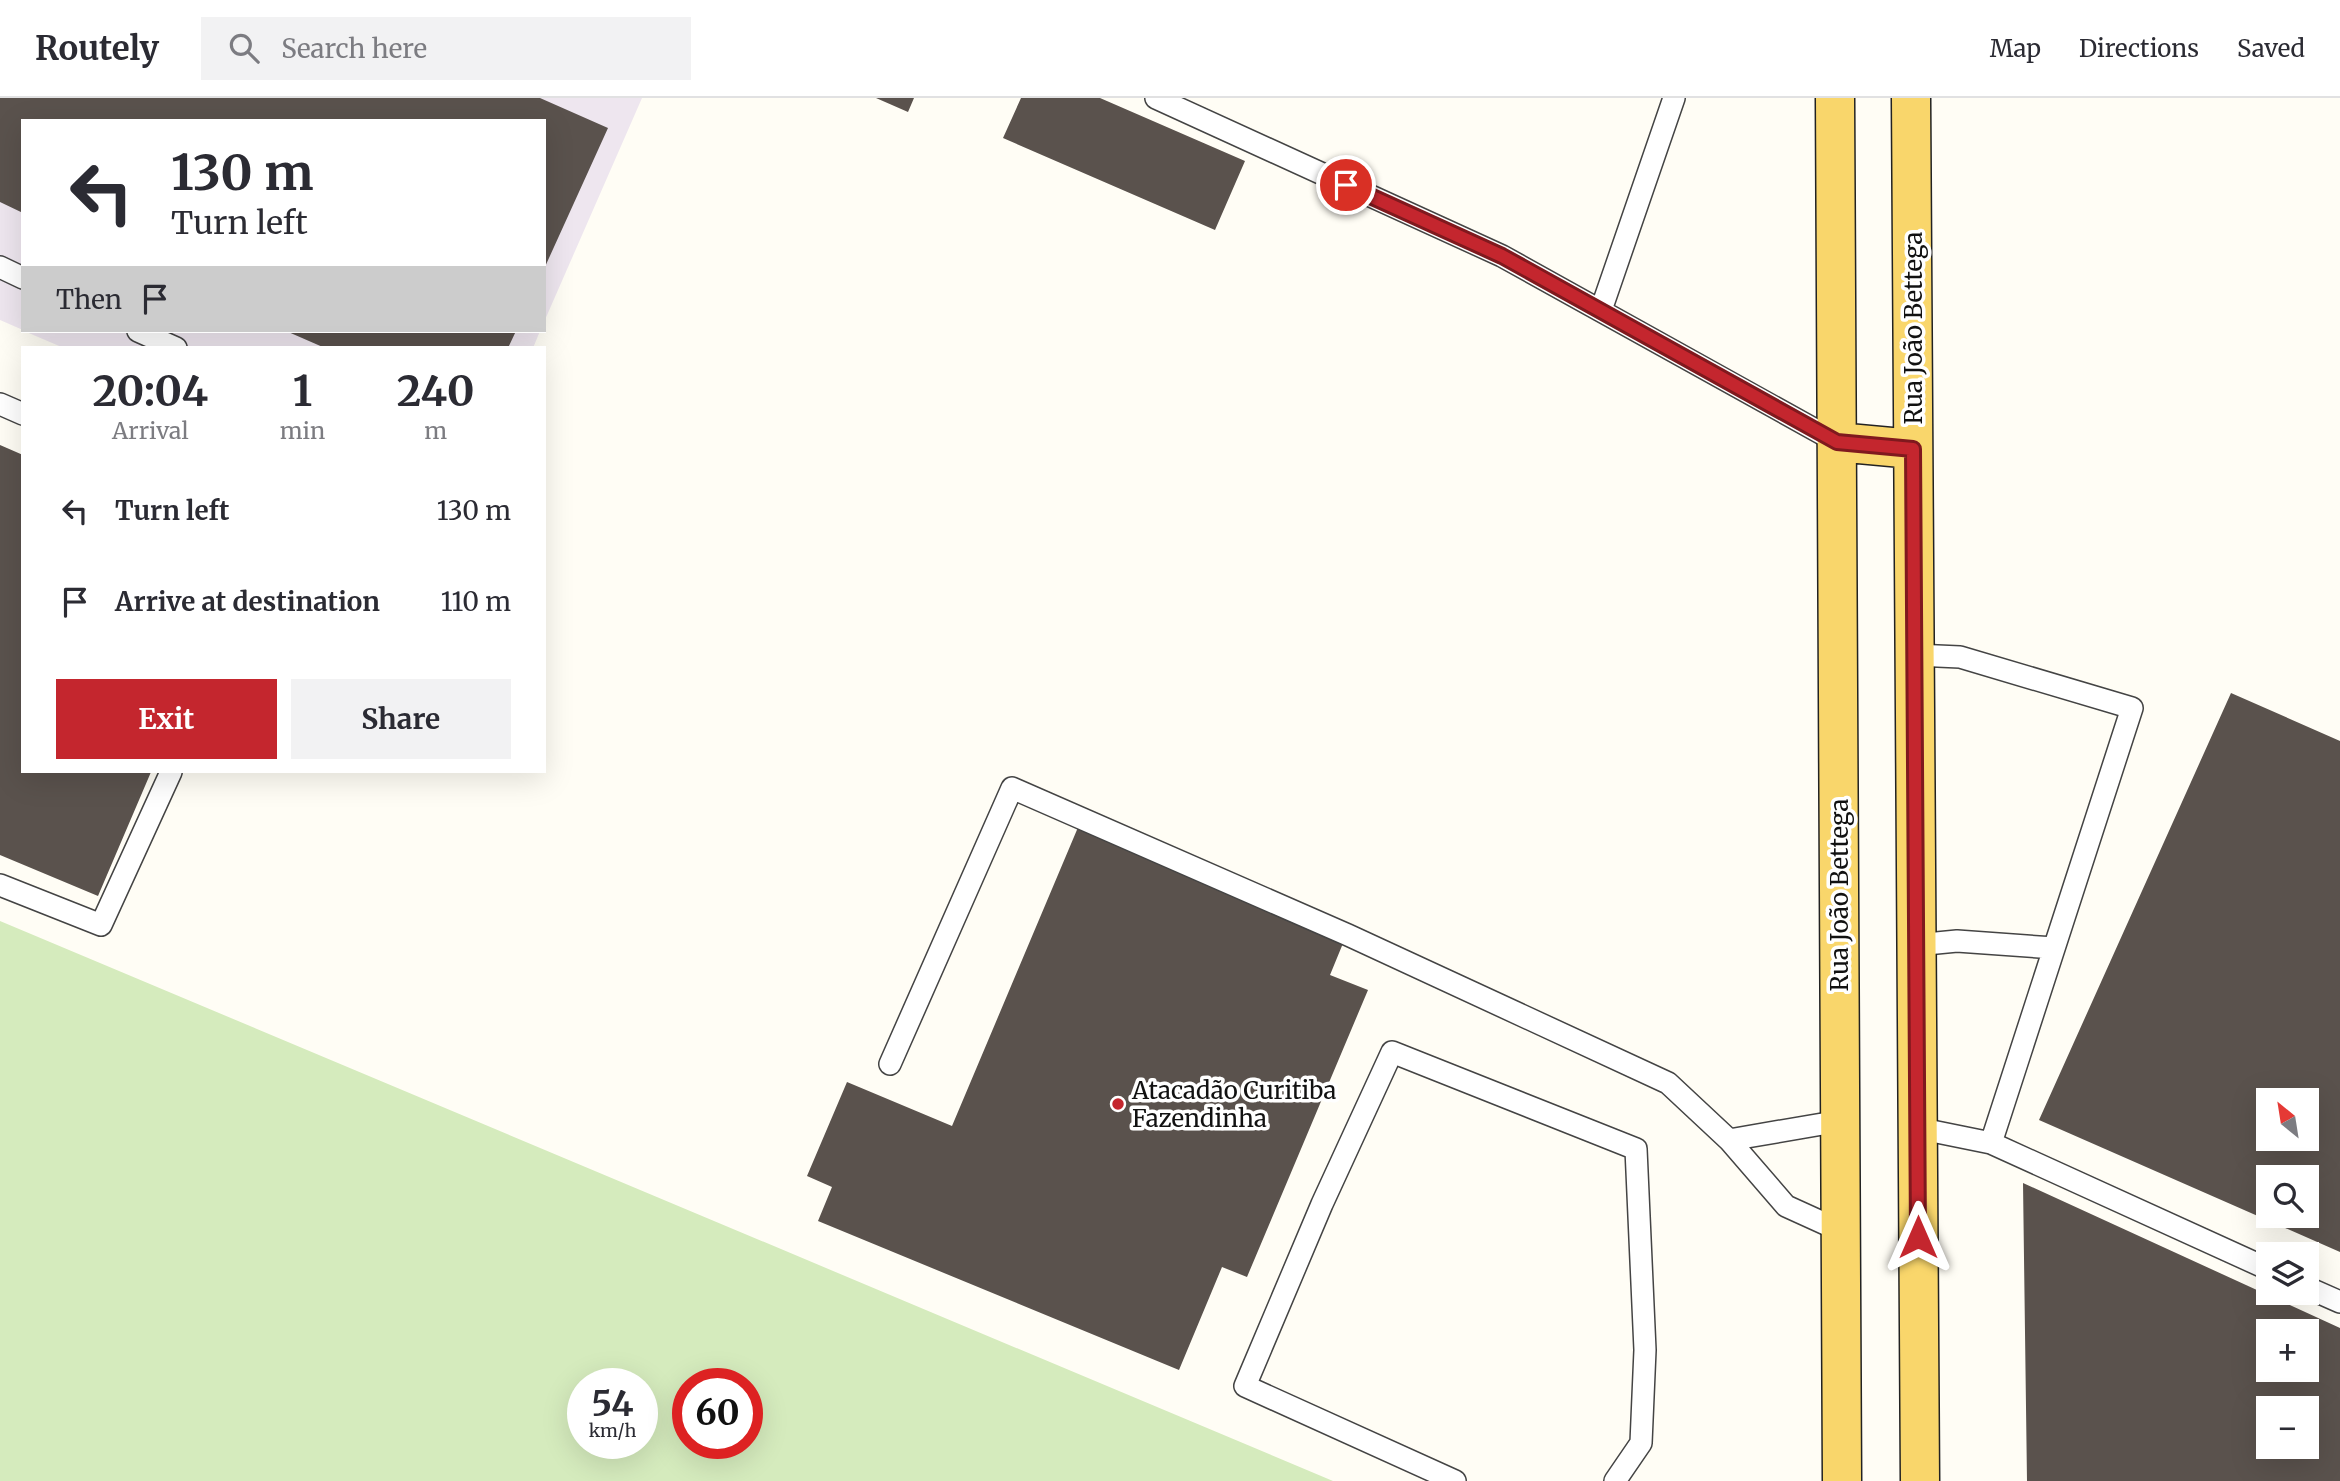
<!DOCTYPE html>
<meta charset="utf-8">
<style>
body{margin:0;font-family:Merriweather,serif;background:#f2f2f3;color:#2b2b33;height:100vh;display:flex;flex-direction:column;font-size:26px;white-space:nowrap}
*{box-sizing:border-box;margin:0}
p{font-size:23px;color:#7c7c81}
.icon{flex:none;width:38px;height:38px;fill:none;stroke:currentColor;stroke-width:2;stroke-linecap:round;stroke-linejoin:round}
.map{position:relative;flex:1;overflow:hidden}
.drawer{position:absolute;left:21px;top:248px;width:525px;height:427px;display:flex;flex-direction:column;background:#fff;border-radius:0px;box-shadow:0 7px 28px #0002}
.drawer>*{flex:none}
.guide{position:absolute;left:21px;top:21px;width:525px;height:214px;border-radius:0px;box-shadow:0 7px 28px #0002;background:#fff;color:#2b2b33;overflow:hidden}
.needle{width:46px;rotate:330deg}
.buttons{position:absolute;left:2256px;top:990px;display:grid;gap:14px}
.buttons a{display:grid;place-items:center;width:63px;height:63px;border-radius:0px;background:#fff;box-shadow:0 7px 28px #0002;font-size:35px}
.speed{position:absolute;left:567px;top:1270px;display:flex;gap:14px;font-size:35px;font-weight:700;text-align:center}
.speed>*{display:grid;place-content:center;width:91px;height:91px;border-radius:50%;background:#fff;box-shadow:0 7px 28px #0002;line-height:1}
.speed small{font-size:18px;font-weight:400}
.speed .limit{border:10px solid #d22;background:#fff;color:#111}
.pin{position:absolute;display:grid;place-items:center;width:60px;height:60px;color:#fff;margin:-30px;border:4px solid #fff;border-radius:50%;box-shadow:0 2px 7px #0007}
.me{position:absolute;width:77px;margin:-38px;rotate:0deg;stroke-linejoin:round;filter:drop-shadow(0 0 5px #0008)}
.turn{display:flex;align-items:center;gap:24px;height:147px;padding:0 35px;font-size:32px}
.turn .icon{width:91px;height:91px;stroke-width:2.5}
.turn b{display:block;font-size:49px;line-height:60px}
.then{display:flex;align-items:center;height:66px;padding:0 35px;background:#0003;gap:14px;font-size:26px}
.eta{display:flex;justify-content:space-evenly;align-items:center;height:119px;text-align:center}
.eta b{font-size:42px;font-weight:700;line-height:49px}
.action{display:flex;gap:14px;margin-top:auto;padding:14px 35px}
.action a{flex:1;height:80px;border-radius:0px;background:#c4262e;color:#fff;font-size:28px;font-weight:700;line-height:80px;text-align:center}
.action a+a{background:#f2f2f3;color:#2b2b33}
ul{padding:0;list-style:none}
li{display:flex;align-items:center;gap:21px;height:91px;padding:0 35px}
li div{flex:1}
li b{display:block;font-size:26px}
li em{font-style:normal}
header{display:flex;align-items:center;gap:42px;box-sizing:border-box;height:98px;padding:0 35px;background:#fff;border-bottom:2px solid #e1e1e2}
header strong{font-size:33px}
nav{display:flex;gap:38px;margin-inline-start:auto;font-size:24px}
.search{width:490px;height:63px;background:#f2f2f3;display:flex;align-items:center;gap:18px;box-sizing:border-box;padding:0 24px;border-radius:0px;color:#7c7c81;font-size:26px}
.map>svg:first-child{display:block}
.industrial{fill:#eee6ef}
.green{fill:#d5ebbd;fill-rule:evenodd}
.building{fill:#5a524d;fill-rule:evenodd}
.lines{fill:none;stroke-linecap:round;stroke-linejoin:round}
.service-casing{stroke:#444;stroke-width:24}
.primary-casing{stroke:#222;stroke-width:41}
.service{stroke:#fff;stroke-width:21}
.primary{stroke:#f9d66b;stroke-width:38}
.route-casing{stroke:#7f191e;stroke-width:18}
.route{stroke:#c4262e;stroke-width:12}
.poi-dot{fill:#c4262e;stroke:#fff;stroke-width:2.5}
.labels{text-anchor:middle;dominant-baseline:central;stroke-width:7;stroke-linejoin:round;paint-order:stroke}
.street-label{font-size:24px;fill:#111;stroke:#fff}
.poi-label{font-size:24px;fill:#111;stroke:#fff;text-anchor:start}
</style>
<header>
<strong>Routely</strong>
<div class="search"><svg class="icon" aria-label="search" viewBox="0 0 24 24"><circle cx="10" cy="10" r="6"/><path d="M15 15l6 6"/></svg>Search here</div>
<nav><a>Map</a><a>Directions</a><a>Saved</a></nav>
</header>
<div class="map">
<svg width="2340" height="1383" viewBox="0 0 2340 1383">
<rect width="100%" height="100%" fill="#fffdf5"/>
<!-- industrial -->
<path class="industrial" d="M0 0H642L544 224V23H23V232L0 222Z
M24 233H540L533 250H64Z"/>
<!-- green -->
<path class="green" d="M0 823 1333 1383H0ZM583 1286H642V1346H583ZM747 1286V1346H688V1286Z"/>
<!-- building -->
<path class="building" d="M0 0H540L608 30 544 171V23H23V115L0 104Z
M876 0H914L908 14Z
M1021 0H1100L1245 63 1215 132 1003 40Z
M286 233H516L508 250H325Z
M0 347 23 357V674H151L98 798 0 757Z
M2231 595 2340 643V1154L2039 1022ZM2268 1003H2306V1041H2268ZM2268 1080H2306V1118H2268Z
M1079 727 1346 838 1330 877 1368 892 1247 1179 1222 1169 1179 1272 818 1123 832 1089 807 1078 847 984 952 1028Z
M2023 1085 2340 1230V1383H2027ZM2268 1234H2306V1272H2268ZM2268 1311H2306V1349H2268Z"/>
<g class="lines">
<!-- service casing -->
<g class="service-casing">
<path id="service" d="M1156 0 1502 158 1837 344
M0 169 23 180
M1601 212 1674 0
M138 233 176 250
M0 306 23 316
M1915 557 1960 559 2132 610 1991 1045 1917 1030
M0 787 101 827 171 674
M1916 847 1957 843 2054 850
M890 966 1012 690 1348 837 1668 985 1729 1042 1786 1108 1841 1133
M1729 1042 1840 1023
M1991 1045 2268 1171
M2306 1189 2340 1204
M1455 1383 1245 1288 1322 1106 1392 954 1636 1051 1645 1252 1641 1345 1615 1383"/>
</g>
<!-- primary casing -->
<g class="primary-casing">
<path id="primary" d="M1835 0 1842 1383
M1911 0 1920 1383
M1837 344 1913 351"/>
</g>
<!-- service -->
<use href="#service" class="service"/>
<!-- primary -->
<use href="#primary" class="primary"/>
</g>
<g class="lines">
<!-- route casing -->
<g class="route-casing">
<path id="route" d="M1346 87 1502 158 1837 344 1913 351 1918 1139"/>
</g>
<!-- route -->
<use href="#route" class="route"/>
</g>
<!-- markers -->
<circle class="poi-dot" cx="1118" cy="1006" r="7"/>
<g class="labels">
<!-- street labels -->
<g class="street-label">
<text transform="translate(1913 230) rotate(-90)">Rua João Bettega</text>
<text transform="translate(1839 797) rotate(-90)">Rua João Bettega</text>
</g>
<!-- poi labels -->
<g class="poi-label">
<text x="1132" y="992">Atacadão Curitiba<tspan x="1132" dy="28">Fazendinha</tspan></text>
</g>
</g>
</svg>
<div class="buttons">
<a><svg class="needle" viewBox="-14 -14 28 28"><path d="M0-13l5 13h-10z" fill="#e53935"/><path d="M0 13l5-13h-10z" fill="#7c7c81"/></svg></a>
<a><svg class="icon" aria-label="search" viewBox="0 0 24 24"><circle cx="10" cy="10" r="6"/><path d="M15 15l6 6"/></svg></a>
<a><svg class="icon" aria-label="layers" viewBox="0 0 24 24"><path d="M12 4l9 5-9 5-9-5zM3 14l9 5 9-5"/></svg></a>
<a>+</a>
<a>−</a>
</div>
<div class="speed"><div>54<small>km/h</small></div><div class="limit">60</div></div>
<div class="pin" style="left:1346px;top:87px;background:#d93025"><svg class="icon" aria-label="arrive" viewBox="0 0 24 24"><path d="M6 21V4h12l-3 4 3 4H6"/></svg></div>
<svg class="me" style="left:1918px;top:1139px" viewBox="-20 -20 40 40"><path d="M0-17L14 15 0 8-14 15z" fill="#c4262e" stroke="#fff" stroke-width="4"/></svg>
<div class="guide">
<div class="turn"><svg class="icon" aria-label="left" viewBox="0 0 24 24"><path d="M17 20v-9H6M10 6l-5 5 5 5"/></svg><div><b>130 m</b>Turn left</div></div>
<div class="then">Then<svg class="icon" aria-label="arrive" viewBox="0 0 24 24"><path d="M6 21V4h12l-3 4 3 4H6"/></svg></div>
</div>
<section class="drawer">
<div class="eta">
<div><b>20:04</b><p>Arrival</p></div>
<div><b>1</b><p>min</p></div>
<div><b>240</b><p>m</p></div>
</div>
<ul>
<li><svg class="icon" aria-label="left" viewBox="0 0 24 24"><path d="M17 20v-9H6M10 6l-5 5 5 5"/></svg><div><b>Turn left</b></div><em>130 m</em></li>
<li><svg class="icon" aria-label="arrive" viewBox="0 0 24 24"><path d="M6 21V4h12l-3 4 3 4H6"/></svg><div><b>Arrive at destination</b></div><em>110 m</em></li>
</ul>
<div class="action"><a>Exit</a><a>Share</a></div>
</section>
</div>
